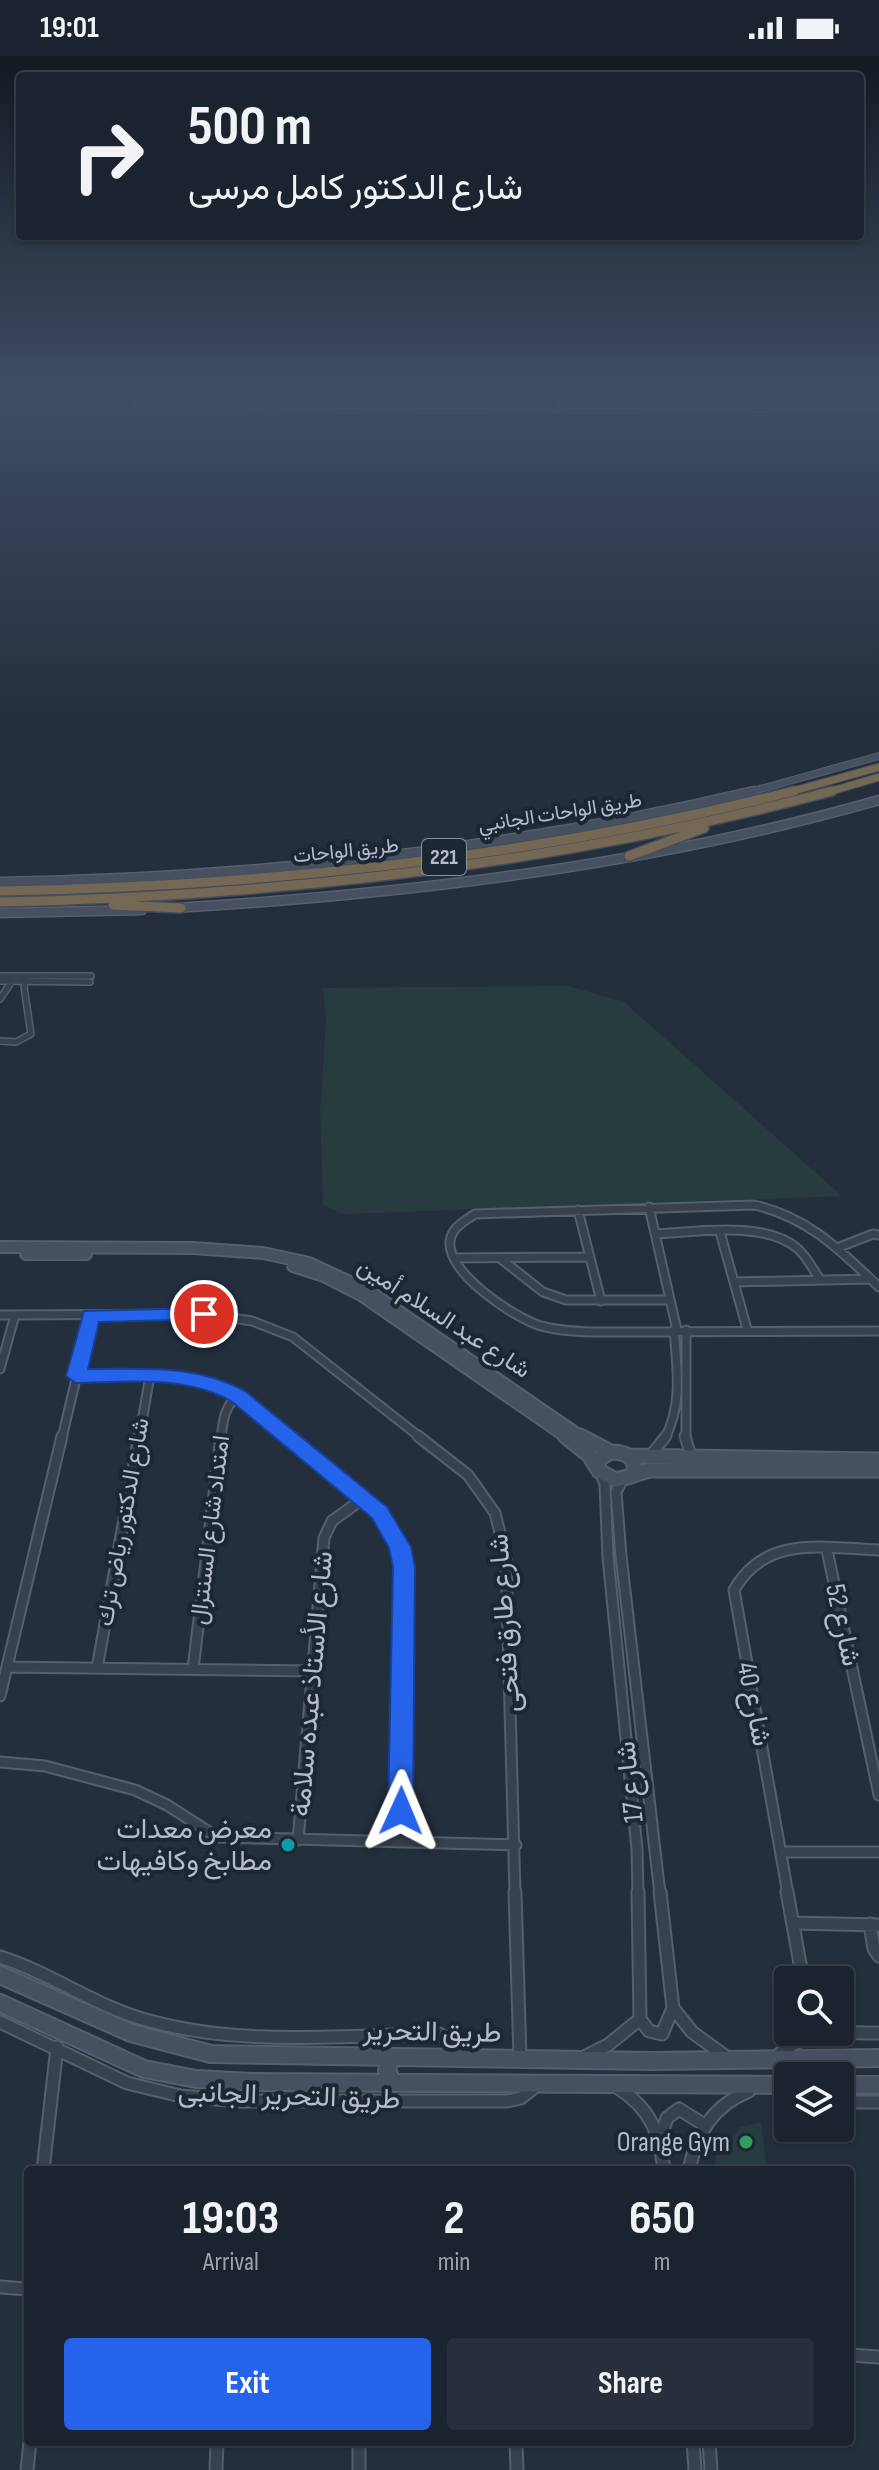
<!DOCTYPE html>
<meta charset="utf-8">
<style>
body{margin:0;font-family:"Sofia Sans Condensed",Vazirmatn,sans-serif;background:#282f3a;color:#f1f3f6;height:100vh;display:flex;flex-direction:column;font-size:30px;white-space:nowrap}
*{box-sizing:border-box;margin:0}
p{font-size:26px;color:#a0a4aa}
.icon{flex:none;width:44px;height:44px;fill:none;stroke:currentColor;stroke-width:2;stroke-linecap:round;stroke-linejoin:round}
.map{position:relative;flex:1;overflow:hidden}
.sheet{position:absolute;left:24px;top:2110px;width:830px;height:280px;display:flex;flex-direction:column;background:#1b232e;border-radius:8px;box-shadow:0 2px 6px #0004,0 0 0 2px #39404a}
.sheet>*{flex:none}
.guide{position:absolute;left:16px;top:16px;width:848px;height:168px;border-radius:8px;box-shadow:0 2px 6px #0004,0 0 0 2px #39404a;background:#1b232e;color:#f1f3f6;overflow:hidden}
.tools{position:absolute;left:774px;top:1910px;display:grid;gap:16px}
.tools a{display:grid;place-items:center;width:80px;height:80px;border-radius:8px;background:#1b232e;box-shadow:0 2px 6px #0004,0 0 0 2px #39404a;font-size:40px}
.pin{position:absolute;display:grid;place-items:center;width:68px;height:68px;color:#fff;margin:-34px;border:4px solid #fff;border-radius:50%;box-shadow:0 2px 8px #0007}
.me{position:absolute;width:88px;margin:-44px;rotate:1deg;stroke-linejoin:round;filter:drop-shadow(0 0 6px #0008)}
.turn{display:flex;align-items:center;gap:28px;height:168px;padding:0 40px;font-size:36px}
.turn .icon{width:104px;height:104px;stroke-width:2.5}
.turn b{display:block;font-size:56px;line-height:68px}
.eta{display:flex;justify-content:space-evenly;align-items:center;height:136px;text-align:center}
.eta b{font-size:48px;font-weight:700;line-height:56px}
.cta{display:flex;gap:16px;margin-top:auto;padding:16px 40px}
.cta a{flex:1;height:92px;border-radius:8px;background:#2563eb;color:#fff;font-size:32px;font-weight:700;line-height:92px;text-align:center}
.cta a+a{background:#282f3a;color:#f1f3f6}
.status{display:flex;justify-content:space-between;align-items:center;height:56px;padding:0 40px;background:#1b232e;direction:ltr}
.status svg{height:22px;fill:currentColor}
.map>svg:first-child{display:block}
.green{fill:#263c3f}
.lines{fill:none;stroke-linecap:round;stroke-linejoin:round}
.street-far4-casing{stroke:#565f6c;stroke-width:5}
.street-far3-casing{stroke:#565f6c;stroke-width:8}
.street-far2-casing{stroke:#565f6c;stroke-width:11}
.street-far1-casing{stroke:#565f6c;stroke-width:13}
.street-casing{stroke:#565f6c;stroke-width:15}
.secondary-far4-casing{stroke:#565f6c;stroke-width:8}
.secondary-far3-casing{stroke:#565f6c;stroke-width:11}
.secondary-far2-casing{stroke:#565f6c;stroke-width:14}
.secondary-far1-casing{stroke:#565f6c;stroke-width:17}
.secondary-casing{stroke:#565f6c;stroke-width:20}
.highway-far1-casing{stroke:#434c59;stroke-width:9}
.highway-casing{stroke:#434c59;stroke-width:12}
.street-far4{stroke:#38414e;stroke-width:3}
.street-far3{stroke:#38414e;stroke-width:5}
.street-far2{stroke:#38414e;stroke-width:7}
.street-far1{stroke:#38414e;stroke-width:9}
.street{stroke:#38414e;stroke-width:11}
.secondary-far4{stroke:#465061;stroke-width:6}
.secondary-far3{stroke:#465061;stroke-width:8}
.secondary-far2{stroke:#465061;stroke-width:10}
.secondary-far1{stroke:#465061;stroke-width:13}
.secondary{stroke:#465061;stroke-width:16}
.highway-far1{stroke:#746855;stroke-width:7}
.highway{stroke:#746855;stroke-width:9}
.route{fill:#2563eb;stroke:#184099;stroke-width:2}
.culture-dot{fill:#0f9aa8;stroke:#1d2633;stroke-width:3}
.leisure-dot{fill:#2e9e5b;stroke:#1d2633;stroke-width:3}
.labels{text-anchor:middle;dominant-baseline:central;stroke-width:8;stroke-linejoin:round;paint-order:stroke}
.far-street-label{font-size:20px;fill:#b4bcc9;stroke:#1d2633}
.shield{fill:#1d2633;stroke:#878f9c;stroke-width:2}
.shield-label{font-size:22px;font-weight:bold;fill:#b4bcc9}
.street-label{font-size:24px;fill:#b4bcc9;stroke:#1d2633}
.near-street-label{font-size:28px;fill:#b4bcc9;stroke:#1d2633}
.near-poi-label{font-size:28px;fill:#b4bcc9;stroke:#1d2633;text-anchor:end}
</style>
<div class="status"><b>19:01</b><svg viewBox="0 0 49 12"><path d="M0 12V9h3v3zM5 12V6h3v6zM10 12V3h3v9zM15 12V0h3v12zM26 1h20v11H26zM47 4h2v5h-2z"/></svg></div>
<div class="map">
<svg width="879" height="2414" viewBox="0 0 879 2414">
<rect width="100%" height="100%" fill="#242f3e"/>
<!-- green -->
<path class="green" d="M568 930 624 946 842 1140 343 1158 323 1149 320 1054 326 965 323 932Z
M761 2066 767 2114H714L716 2101 741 2071Z"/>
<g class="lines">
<!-- street-far4 casing -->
<g class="street-far4-casing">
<path id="street-far4" d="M0 333H61
M196 333 194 340 201 342 524 341
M528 333 531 356
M556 333 560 349 567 350H787L794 348 788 333
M834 333 879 349
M0 342H83L91 339 94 333
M163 349 166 333
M589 350 587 344 591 342 748 341 759 339 758 333
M0 351H116
M141 351 490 350 494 349 493 341
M116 353 124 333
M139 355 148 333
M0 357 879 354
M133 357 142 333"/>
</g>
<!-- street-far3 casing -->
<g class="street-far3-casing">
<path id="street-far3" d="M0 920H91
M0 925 90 926
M0 943 12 925
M0 985 16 986 31 978 24 931 27 920"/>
</g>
<!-- street-far2 casing -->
<g class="street-far2-casing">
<path id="street-far2" d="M649 1151 677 1274
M578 1154 601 1245
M720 1176 747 1273
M655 1178C695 1176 766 1164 798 1193 807 1201 813 1213 820 1224
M837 1192 873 1178 879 1179
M454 1202 590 1201
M501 1203 543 1236 566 1244H670
M734 1226 870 1223
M879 1231C840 1194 808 1161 754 1149L475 1158C465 1165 452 1171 450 1185 447 1217 512 1260 538 1269 554 1274 571 1275 588 1276L879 1275
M0 1259 204 1258 252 1265 293 1281 421 1382
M0 1313 15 1259
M76 1320C129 1319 187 1312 235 1339 254 1349 272 1368 289 1382
M62 1382 91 1260
M139 1382 150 1320
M221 1382C223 1366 224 1350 238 1340
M665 1382C683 1348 677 1311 674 1274
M686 1382V1274"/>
</g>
<!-- street-far1 casing -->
<g class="street-far1-casing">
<path id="street-far1" d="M286 1380C331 1417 392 1451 404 1511L400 1785
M418 1380 468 1419 495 1457 506 1501 515 1838
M685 1380 691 1400
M651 1399 666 1380
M601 1418 605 1428 608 1501 637 1793 638 1838
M622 1425 616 1436 621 1500 660 1838
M827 1494 879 1739
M7 1611 312 1615
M97 1612 139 1380
M193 1613 221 1380
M0 1640 62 1380
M0 1706 45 1710 135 1734 167 1749 217 1781 516 1789
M298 1784 324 1482 332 1465 364 1442
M781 1796H879
M788 1838 734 1534C766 1478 824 1492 879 1494"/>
</g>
<!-- street casing -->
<g class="street-casing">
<path id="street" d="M515 1836 520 2002
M660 1836 673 1952 692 1976 725 2000
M787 1836 803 1924
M793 1867 879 1869
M870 1868 874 1893 879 1900
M0 1901C51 1917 95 1950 146 1964 241 1991 342 1979 439 1978L452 1986 463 1999
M640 1963 649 1975 662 1978 673 1952
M0 1966 127 2027 181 2040 239 2045H507L521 2042 537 2029
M586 2000 608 1989 640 1963 638 1836
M777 2000C806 1973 842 1977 879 1977
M618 2032C651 2053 659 2076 664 2114
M840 2046H879
M661 2079 667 2062 679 2053 703 2068
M43 2114 57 1991
M689 2114C697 2076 713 2050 749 2035
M0 2231 28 2233
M850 2299 879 2301
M359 2386V2414
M516 2386 517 2414
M693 2386 695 2414
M709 2386 711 2414
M27 2414 30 2386
M216 2414 217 2386"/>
</g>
<!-- secondary-far4 casing -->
<g class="secondary-far4-casing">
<path id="secondary-far4" d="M746 737 879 700"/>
</g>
<!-- secondary-far3 casing -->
<g class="secondary-far3-casing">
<path id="secondary-far3" d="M0 826C253 822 508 793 754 735
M174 852C410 838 651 809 879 744
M0 857 142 854"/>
</g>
<!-- secondary-far2 casing -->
<g class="secondary-far2-casing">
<path id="secondary-far2" d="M0 1191 193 1192 263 1197 309 1207 369 1235 583 1382
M26 1198H86
M293 1210 324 1220 361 1239 568 1382"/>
</g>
<!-- secondary-far1 casing -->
<g class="secondary-far1-casing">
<path id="secondary-far1" d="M565 1380 589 1399 597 1412
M580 1380 611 1396
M611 1396C623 1396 633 1399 635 1412L631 1420 616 1424 599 1415 598 1403Z
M628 1400 879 1404
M631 1420 649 1414H879"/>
</g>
<!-- secondary casing -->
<g class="secondary-casing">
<path id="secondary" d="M0 1919 131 1977 211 1998 652 2005 879 2002
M0 1947 144 2013 196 2023 252 2026 788 2029
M390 2003 387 2015 392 2025
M840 2029H879"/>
</g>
<!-- highway-far1 casing -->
<g class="highway-far1-casing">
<path id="highway-far1" d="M786 737 879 711
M825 737 879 721"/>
</g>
<!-- highway casing -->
<g class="highway-casing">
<path id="highway" d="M629 800 704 772
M0 835C266 830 536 801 794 735
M0 846C279 840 562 807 832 735
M113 849 181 852"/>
</g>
<!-- street-far4 -->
<use href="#street-far4" class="street-far4"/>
<!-- street-far3 -->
<use href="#street-far3" class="street-far3"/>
<!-- street-far2 -->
<use href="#street-far2" class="street-far2"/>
<!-- street-far1 -->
<use href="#street-far1" class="street-far1"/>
<!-- street -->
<use href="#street" class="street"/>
<!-- secondary-far4 -->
<use href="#secondary-far4" class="secondary-far4"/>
<!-- secondary-far3 -->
<use href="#secondary-far3" class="secondary-far3"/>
<!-- secondary-far2 -->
<use href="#secondary-far2" class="secondary-far2"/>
<!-- secondary-far1 -->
<use href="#secondary-far1" class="secondary-far1"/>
<!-- secondary -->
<use href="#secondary" class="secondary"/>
<!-- highway-far1 -->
<use href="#highway-far1" class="highway-far1"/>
<!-- highway -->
<use href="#highway" class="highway"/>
</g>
<!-- sky -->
<linearGradient id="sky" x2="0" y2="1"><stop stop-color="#141a22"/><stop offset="0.5" stop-color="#3f4d63"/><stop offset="1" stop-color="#3f4d63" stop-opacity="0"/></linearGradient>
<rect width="879" height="671" fill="url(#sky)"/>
<!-- route -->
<path class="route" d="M204 1252 211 1253 214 1258 211 1263 99 1266 88 1313C142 1313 196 1308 245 1335L387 1451 411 1491 415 1511 413 1755 409 1763 401 1766 392 1763 388 1755 393 1511 389 1492 372 1462 231 1345C184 1319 128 1326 76 1327L66 1320 84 1255Z"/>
<!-- markers -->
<circle class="culture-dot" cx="288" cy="1789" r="8"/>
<circle class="leisure-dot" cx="746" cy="2086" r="8"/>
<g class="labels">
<!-- far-street labels -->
<g class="far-street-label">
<text transform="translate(560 757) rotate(-9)">طريق الواحات الجانبي</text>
<text transform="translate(346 795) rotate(-6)">طريق الواحات</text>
</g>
<!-- shield labels -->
<rect class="shield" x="422" y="783" width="44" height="36" rx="6"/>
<g class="shield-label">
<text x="444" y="801">221</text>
</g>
<!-- street labels -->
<g class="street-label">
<text transform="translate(444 1262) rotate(33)">شارع عبد السلام أمين</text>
<text transform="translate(123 1466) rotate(-80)">شارع الدكتور رياض ترك</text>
<text transform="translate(210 1474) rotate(-83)">امتداد شارع السنترال</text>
</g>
<!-- near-street labels -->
<g class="near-street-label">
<text transform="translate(505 1567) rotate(-94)">شارع طارق فتحى</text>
<text transform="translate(843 1569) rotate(78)">شارع 52</text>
<text transform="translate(312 1628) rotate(-85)">شارع الأستاذ عبده سلامة</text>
<text transform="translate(754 1648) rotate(79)">شارع 40</text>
<text transform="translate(630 1726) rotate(-96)">شارع 17</text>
<text transform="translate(432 1976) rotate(1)">طريق التحرير</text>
<text transform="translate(289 2040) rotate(2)">طريق التحرير الجانبى</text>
</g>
<!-- near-poi labels -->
<g class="near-poi-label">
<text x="272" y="1773">معرض معدات<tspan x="272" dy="32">مطابخ وكافيهات</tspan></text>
<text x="730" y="2086">Orange Gym</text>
</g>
</g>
</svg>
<div class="tools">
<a><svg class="icon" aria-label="search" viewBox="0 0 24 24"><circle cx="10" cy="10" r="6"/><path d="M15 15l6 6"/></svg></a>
<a><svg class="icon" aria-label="layers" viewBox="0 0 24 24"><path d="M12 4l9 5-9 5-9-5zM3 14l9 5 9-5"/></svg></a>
</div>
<div class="pin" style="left:204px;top:1258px;background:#d93025"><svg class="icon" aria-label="arrive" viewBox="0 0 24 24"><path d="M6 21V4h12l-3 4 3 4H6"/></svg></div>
<svg class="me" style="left:401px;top:1755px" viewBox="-20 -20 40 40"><path d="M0-17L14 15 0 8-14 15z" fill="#2563eb" stroke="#fff" stroke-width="4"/></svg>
<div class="guide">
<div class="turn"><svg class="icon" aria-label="right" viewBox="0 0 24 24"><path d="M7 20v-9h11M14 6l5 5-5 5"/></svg><div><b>500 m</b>شارع الدكتور كامل مرسى</div></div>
</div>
<section class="sheet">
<div class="eta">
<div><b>19:03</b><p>Arrival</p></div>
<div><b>2</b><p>min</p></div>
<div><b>650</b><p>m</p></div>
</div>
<div class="cta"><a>Exit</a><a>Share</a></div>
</section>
</div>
